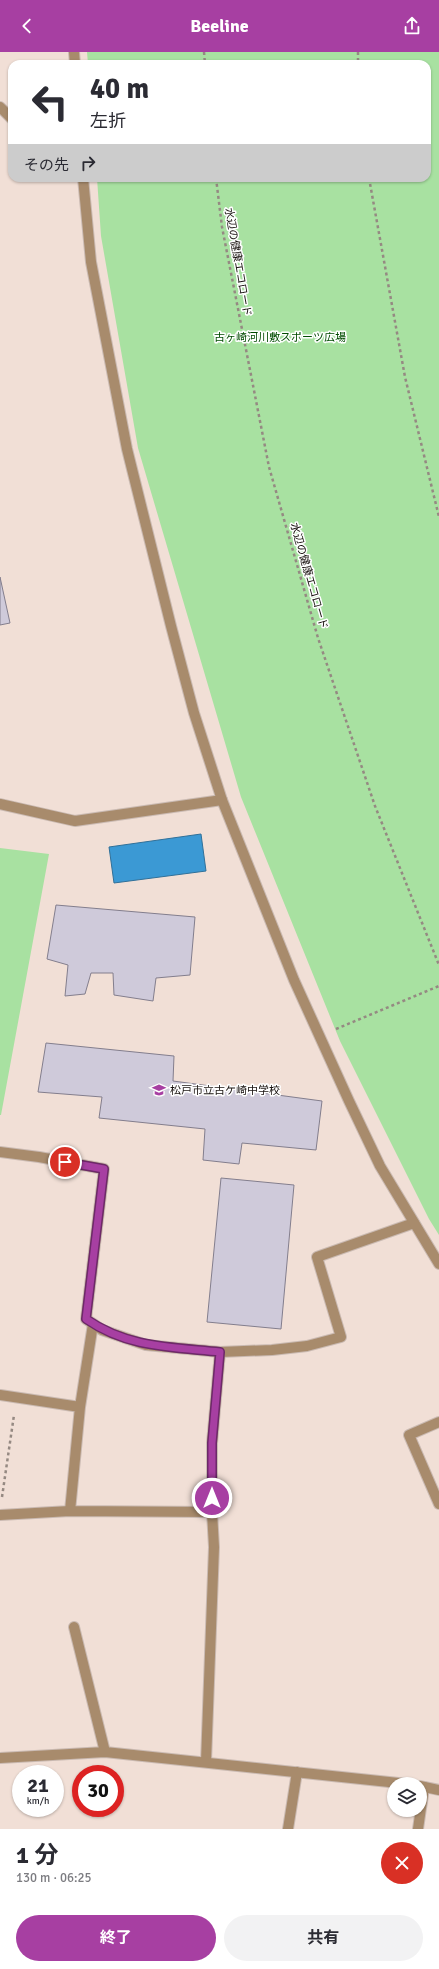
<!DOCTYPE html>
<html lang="ja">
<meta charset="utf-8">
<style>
body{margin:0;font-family:Signika,"Noto Sans JP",sans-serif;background:#f2f2f3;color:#2b2b33;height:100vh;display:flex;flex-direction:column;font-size:15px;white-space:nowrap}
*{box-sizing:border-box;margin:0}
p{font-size:13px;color:#7c7c81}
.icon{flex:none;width:22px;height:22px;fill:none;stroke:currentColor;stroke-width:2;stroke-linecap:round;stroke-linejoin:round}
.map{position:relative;height:1777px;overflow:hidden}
.side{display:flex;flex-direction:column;background:#fff;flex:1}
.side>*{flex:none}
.top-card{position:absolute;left:8px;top:8px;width:423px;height:122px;border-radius:12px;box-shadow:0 1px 3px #0004;background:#fff;color:#2b2b33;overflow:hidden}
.buttons{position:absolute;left:387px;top:1725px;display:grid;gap:8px}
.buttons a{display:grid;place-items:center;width:40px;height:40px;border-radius:50%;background:#fff;box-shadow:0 1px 3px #0004;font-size:20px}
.speed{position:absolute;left:12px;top:1713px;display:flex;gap:8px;font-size:20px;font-weight:700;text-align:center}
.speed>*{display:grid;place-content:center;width:52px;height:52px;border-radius:50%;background:#fff;box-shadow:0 1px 3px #0004;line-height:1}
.speed small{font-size:10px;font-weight:400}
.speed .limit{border:6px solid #d22;background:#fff;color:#111}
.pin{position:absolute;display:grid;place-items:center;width:34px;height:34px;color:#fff;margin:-17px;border:2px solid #fff;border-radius:50%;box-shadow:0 1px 4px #0007}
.me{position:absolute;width:44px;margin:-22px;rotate:0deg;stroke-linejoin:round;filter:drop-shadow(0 0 3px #0008)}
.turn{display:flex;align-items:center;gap:14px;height:84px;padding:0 16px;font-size:18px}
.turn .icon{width:52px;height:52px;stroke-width:2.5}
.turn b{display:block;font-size:28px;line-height:34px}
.then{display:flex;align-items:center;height:38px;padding:0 16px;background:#0003;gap:8px;font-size:15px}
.round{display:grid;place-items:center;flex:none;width:42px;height:42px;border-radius:21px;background:#f2f2f3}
.overview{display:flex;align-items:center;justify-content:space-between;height:68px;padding:0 16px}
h1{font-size:24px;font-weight:700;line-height:30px}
.cta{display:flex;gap:8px;margin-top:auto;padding:8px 16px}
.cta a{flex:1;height:46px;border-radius:24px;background:#a73fa2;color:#fff;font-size:16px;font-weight:700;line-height:46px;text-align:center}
.cta a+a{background:#f2f2f3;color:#2b2b33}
header{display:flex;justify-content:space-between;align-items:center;height:52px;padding:0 16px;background:#a73fa2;color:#fff;font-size:18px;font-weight:700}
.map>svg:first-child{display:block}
.green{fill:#a8e1a1}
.water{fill:#3b99d4;stroke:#307099}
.building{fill:#cfcada;stroke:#837e8d}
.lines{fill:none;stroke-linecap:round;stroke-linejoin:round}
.lane-casing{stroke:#cabab2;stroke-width:12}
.street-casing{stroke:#cabab2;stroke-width:12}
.path{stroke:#958982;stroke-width:2.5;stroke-dasharray:3 3;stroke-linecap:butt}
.lane{stroke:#a88b6c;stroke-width:10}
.street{stroke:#a88b6c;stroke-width:10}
.route-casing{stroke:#6d2969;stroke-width:10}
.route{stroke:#a73fa2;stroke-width:7}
.labels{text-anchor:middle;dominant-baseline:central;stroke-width:3;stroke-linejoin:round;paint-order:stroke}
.street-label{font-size:11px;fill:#18120f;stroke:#fff}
.park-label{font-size:11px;fill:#014b00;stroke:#fff}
.poi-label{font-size:11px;fill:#18120f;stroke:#fff;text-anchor:start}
</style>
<header><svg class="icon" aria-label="back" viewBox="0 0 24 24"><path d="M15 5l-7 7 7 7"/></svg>Beeline<svg class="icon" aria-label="share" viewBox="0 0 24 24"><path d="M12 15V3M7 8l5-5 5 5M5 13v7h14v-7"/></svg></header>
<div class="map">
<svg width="439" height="1777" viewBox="0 0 439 1777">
<rect width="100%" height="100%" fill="#f1dfd6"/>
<!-- green -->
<path class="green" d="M87 0H439V1183L429 1167 340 989 241 745 138 396 101 184 97 126H427V12H88Z
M0 796 49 802 1 1063H0Z"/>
<!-- water -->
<path class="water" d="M201 782 206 819 114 831 109 795Z"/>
<!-- building -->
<path class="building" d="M0 525 10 571 0 573Z
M56 853 195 865 190 923 156 926 153 949 114 943 113 921H91L85 942 65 944 68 913 47 907Z
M46 991 174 1004 173 1029 322 1049 316 1098 242 1091 239 1112 203 1108 205 1077 99 1066 102 1045 38 1040Z
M221 1126 294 1133 281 1277 207 1270Z"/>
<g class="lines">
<!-- lane casing -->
<g class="lane-casing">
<path id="lane" d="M0 752 75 769 222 748
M0 1100 39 1105 104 1117 86 1267 102 1278 146 1293 220 1300 272 1298 307 1294 341 1285 317 1205 414 1171
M418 1777 424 1735"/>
</g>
<!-- street casing -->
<g class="street-casing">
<path id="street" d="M74 0 75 12
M0 55 12 67
M83 126 91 210 127 397 171 574 194 661 222 748 294 928 349 1049 380 1114 439 1212
M0 1343 80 1355
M439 1370 409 1383 439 1452
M70 1459 212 1460
M0 1463 70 1459 80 1355 93 1272
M74 1575 105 1700
M0 1706 105 1700 408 1732
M206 1710 214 1495 212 1460V1391L220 1300
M420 1734 439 1738
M288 1777 297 1720"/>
</g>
<!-- path -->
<path class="path" d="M204 0 205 12
M358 0V12
M216 126 222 175 269 415 318 586 375 754 439 913
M369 126 405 325 439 465
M336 977 439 934
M2 1445 14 1363"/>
<!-- lane -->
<use href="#lane" class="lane"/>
<!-- street -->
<use href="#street" class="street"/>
</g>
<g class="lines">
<!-- route casing -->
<g class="route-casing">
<path id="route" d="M65 1110 104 1117 86 1267C128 1296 171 1295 220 1300L212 1391V1446"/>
</g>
<!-- route -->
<use href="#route" class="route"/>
</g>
<!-- icons -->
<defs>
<g id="school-bare" transform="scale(1.08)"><path d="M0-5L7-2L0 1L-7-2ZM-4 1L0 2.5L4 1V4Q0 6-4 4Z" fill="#a73fa2" stroke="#fff" stroke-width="2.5" paint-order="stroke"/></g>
</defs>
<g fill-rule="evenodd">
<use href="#school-bare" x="159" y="1038"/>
</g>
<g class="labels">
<!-- street labels -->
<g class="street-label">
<text transform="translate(238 210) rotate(80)">水辺の健康エコロード</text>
<text transform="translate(309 524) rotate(74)">水辺の健康エコロード</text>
</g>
<!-- park labels -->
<g class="park-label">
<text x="280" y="285">古ヶ崎河川敷スポーツ広場</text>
</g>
<!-- poi labels -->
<g class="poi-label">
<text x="170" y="1038">松戸市立古ケ崎中学校</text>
</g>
</g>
</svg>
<div class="buttons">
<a><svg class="icon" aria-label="layers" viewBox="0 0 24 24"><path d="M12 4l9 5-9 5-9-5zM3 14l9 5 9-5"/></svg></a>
</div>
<div class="speed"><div>21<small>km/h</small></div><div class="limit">30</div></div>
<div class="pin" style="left:65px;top:1110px;background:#d93025"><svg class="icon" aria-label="arrive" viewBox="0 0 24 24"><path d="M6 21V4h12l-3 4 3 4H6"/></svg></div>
<svg class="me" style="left:212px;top:1446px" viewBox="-20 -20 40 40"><circle r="17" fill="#a73fa2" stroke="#fff" stroke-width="3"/><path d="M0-11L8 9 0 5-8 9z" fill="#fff"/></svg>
<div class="top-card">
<div class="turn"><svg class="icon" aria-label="left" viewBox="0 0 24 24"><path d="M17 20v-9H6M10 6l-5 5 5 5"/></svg><div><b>40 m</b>左折</div></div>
<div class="then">その先<svg class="icon" aria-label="right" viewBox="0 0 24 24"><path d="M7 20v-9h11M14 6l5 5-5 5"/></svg></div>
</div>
</div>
<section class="side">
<div class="overview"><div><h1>1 分</h1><p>130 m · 06:25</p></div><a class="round" style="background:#d93025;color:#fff"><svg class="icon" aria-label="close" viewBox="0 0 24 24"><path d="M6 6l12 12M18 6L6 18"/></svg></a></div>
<div class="cta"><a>終了</a><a>共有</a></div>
</section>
